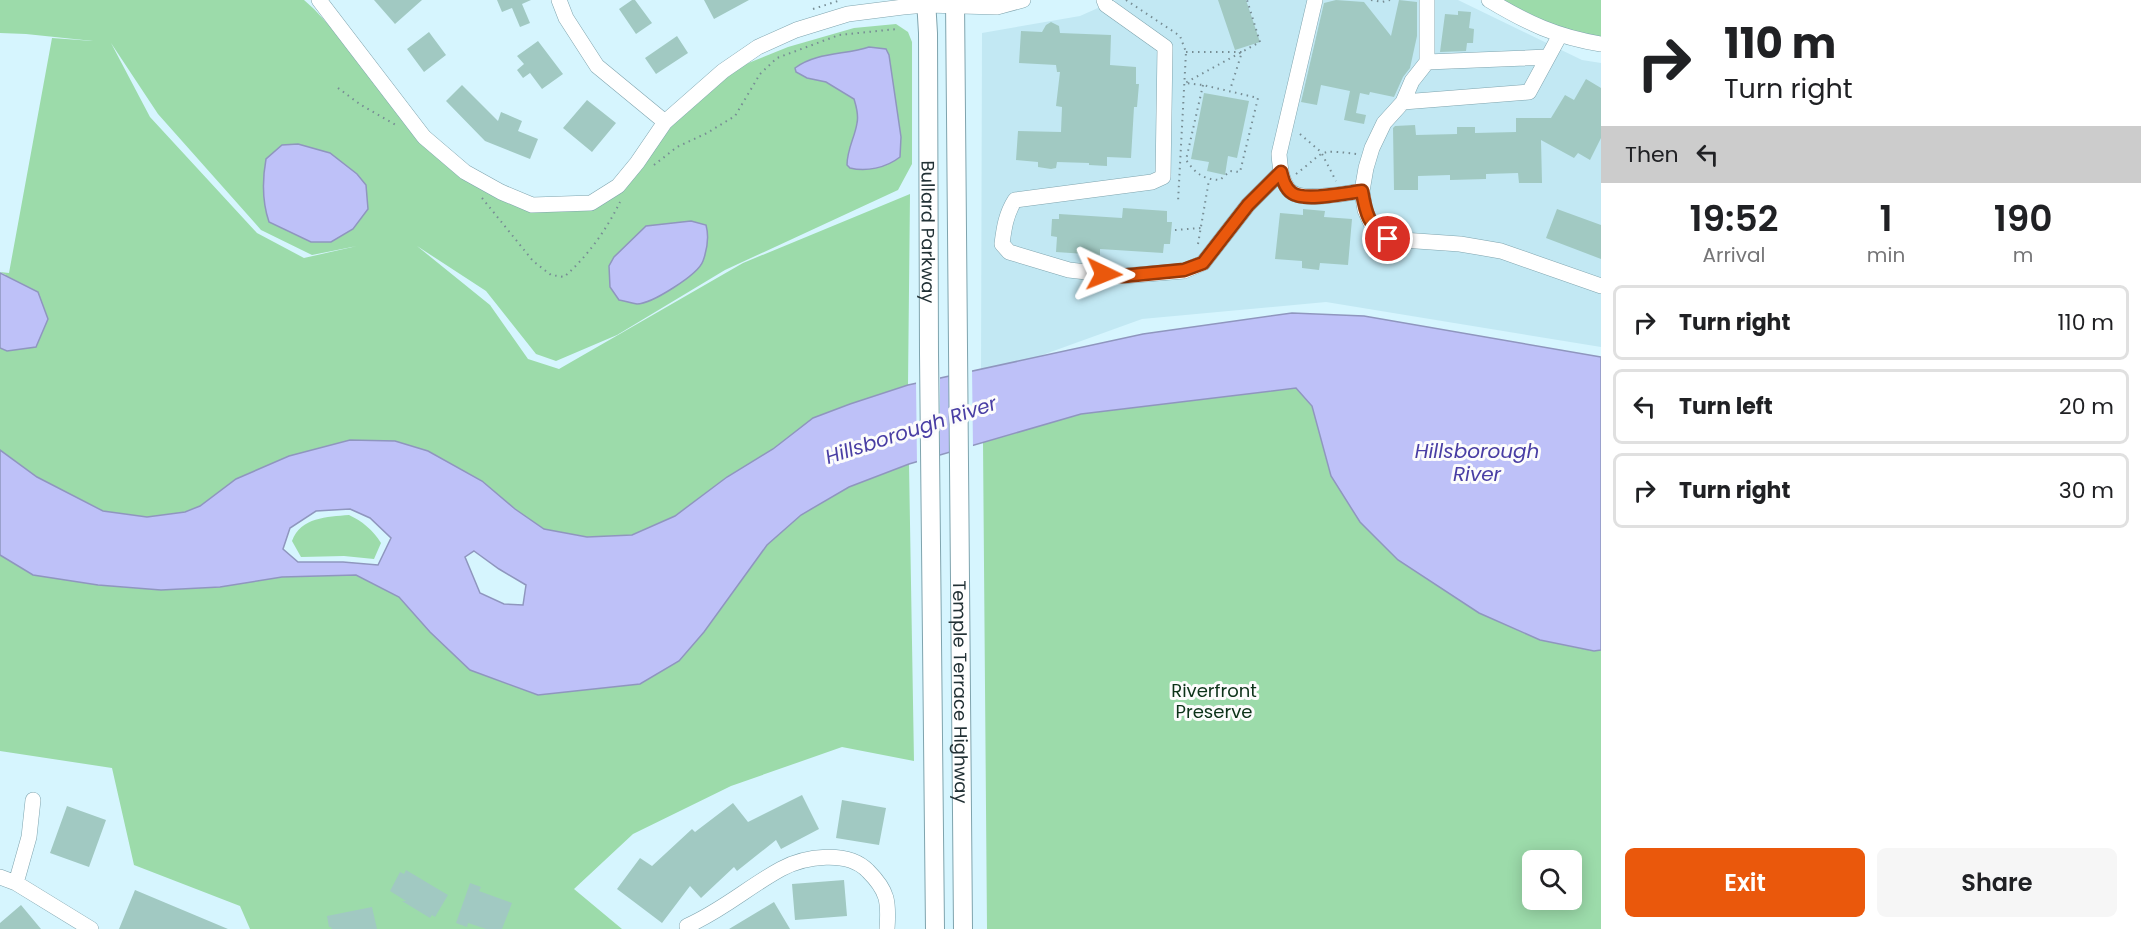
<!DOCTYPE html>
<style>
body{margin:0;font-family:Poppins,sans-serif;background:#f6f6f6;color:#202124;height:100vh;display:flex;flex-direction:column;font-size:22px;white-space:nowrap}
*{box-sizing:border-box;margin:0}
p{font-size:20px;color:#757577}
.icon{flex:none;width:33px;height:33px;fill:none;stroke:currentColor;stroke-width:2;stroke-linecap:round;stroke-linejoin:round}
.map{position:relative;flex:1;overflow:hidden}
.details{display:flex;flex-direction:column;background:#fff;width:540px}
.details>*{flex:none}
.guide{background:#fff;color:#202124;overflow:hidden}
.tools{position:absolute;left:1522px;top:850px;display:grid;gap:12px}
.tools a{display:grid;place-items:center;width:60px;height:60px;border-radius:9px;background:#fff;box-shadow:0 3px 15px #0003;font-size:30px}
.pin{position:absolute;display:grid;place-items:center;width:51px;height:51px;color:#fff;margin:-26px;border:3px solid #fff;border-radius:50%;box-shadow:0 2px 6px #0007}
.me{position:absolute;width:66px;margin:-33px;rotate:92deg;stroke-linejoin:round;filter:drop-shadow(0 0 4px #0008)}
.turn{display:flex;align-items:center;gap:21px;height:126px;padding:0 24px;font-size:27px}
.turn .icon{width:78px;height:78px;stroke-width:2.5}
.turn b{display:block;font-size:42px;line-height:51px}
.then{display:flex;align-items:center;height:57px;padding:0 24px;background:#0003;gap:12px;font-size:22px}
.eta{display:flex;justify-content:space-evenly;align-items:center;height:102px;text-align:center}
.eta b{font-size:36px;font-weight:600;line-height:42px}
.primary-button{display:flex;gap:12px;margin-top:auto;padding:12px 24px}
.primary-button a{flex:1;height:69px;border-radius:9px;background:#ea580c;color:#fff;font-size:24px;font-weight:600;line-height:69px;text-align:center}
.primary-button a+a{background:#f6f6f6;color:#202124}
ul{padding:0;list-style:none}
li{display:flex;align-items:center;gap:18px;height:75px;margin:0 12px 9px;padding:0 12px;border:3px solid #e0e0e0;border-radius:9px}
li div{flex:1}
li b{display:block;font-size:22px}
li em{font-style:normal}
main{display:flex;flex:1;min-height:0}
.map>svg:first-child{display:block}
.built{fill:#c2e8f3}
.green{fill:#9cdbaa;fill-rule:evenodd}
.water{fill:#bec1f8;stroke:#8f96be;stroke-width:1.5;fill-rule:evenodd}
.pier{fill:#d6f5fe}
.building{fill:#a1c9c2}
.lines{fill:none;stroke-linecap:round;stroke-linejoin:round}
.minor-casing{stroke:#7fa4ae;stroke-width:16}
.major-casing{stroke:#7fa4ae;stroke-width:20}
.path{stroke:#778d94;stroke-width:2;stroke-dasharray:1.5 4.5;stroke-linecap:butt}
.minor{stroke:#fff;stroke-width:15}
.major{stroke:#fff;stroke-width:18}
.route-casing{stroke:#983908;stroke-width:15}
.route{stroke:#ea580c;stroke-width:10}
.labels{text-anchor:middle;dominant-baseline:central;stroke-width:6;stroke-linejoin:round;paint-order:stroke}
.street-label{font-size:18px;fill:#223135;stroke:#fcfcfc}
.park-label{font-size:18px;fill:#0c3218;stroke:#fcfcfc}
.water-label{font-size:20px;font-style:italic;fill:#493ea4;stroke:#fcfcfc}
</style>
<main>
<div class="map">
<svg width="1601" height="929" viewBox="0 0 1601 929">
<rect width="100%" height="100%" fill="#d6f5fe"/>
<!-- built -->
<path class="built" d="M1116 0H1458L1582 60 1601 63V347L1326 302 1142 319 981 377 982 33 1080 16Z"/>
<!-- green -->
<path class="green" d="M0 0H304L314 9 480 188 564 211 643 165 671 127 698 98 746 64 788 47 854 28 896 24 908 32 912 42V164L898 190 725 270 617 335 556 361 536 354 486 291 417 246 490 305 528 359 559 369 743 263 910 194 908 385 850 404 727 477 675 516 632 535 587 537 544 529 515 509 482 481 428 451 350 440 289 456 236 479 200 506 185 512 147 517 103 511 37 477 0 450V348L7 351 6 275 0 272 9 273 52 38 93 41 26 34 0 33ZM111 43 158 114 261 230 312 255 357 246 304 258 257 233 150 117Z
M1501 0H1601V37L1560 29Z
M1296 388 1312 406 1331 476 1360 522 1398 560 1479 613 1540 640 1593 651 1601 650V929H987L983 442 1081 414ZM1533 861H1572V900H1533Z
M909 464 914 761 842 747 731 786 633 834 574 889 622 929H250L240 906 134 865 112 768 0 751V555L33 575 98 585 161 590 220 587 282 577 356 575 399 597 430 632 470 670 538 695 640 684 679 661 704 632 767 545 801 515 849 487Z
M349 515C362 521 373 530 381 543L374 559 344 556 301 557 292 541C301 517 327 517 349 515Z"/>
<!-- water -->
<path class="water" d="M869 47 886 49 889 55 901 137 900 157C886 168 866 172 850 168L847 165C847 149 855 137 857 123 859 114 856 106 854 99L826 82 807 78 796 72 795 68C817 52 845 55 869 47Z
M298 144 330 153 357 174 366 185 368 209 353 229 331 242H311L269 222C262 201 262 181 266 159L282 145Z
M691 221 706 225C709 236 707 250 703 261 698 275 651 304 637 304 631 303 625 301 619 300L610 287 609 266 614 257 646 226Z
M0 273 38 292 48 319 36 347 7 351 0 348Z
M1292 313 1364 316 1601 357V650L1594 651 1540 640 1479 613 1398 560 1360 522 1331 476 1312 406 1296 388 1081 414 909 464 849 487 801 515 767 545 704 632 679 661 640 684 538 695 470 670 430 632 399 597 356 575 282 577 220 587 161 590 98 585 33 575 0 555V450L37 477 103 511 147 517 185 512 200 506 236 479 289 456 350 440 395 441 428 451 482 481 515 509 544 529 587 537 632 535 675 516 727 477 773 449 813 418 850 404 908 385 1143 334ZM350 509 370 518 391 538 378 565 343 562H298L283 549 290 528 316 511ZM474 551 499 569 526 585 523 605 504 604 480 593 465 557Z"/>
<!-- pier -->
<path class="pier" d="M972 368 973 449 949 456V373Z
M940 375V458L917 465 916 380Z"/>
<!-- building -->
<path class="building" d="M374 0H422L395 24Z
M497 0H531L522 4 530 23 520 27 512 8 502 12Z
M632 0H635L652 23 636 34 619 9Z
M704 0H749L714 19Z
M1218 0H1246L1260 42 1235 50Z
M1336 0 1364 2 1391 36 1399 0 1417 2V36L1410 68 1403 77 1394 97 1370 92 1369 95 1360 93 1356 113 1366 115 1364 124 1344 120 1350 91 1321 85 1317 105 1301 102 1324 3Z
M1458 11 1471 12 1469 28 1474 29 1473 43H1467L1466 51 1440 52 1445 14 1458 15Z
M1051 22 1059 26 1060 33 1111 35 1110 65 1136 67V84H1139L1137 107H1134L1131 158 1107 157V166L1089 165V163L1057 162 1056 168 1051 169 1038 167V162L1016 160 1018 131 1061 132 1062 107 1056 106 1060 72H1057L1056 65 1019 63 1021 31 1042 32 1046 25Z
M429 32 446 55 424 72 407 49Z
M677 36 688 53 656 74 645 58Z
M538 41 563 74 542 89 530 73 523 78 517 70 524 64 517 56Z
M1586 79 1601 88V138L1590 160 1578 153 1574 158 1541 140 1542 183H1519L1518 173 1486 174V179L1450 180V175L1418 176V190H1394L1393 128 1395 126 1415 125 1416 135 1457 134V127H1475V133L1516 132V118H1551L1565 95 1574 100Z
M462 85 498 121 501 112 522 121 518 131 538 139 530 159 485 141 446 101Z
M1204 93 1249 101 1237 158 1228 156 1225 175 1207 171 1209 162 1191 159Z
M587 100 616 123 592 152 563 128Z
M1123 208 1167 211V222H1172L1170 244H1164L1163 253 1100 249V255L1056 252 1057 237 1051 236 1052 219H1059V214L1122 218Z
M1303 209 1325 211 1324 217 1352 219 1348 265 1320 263 1319 270 1302 268V261L1275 259 1280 213 1303 215Z
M1557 209 1601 225V259L1546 238Z
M802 795 819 829 781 849 776 840 737 871 734 867 701 898 690 886 662 923 617 889 640 858 652 866 692 829 695 832 733 803 748 822Z
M842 800 886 808 879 845 836 838Z
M67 806 106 820 89 867 50 853Z
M406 870 448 895 435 917 432 915 430 918 402 901H406L390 891 400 872 404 874Z
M844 880 847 916 795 920 792 884Z
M470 883 481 887 479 891 512 903 502 929H486L468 923 467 927 456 923Z
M135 890 228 929H119Z
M774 902 790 929H729Z
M21 905 41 929H0V923Z
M372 907 377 929H332L331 927H329L327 916Z"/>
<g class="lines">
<!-- minor casing -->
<g class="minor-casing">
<path id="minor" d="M319 0 424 137 465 172 501 192 532 205 591 203 618 186 637 163 665 122 723 71 758 47 796 30 848 14 903 7 926 5 997 7 1023 0
M559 0 566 18 597 66 665 122
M1104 0 1106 5 1165 47 1163 177 1152 182 1015 200C1006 214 1004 228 1002 244L1009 252 1069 270 1122 276 1184 271 1203 263 1248 205 1281 172
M1315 0 1279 154C1280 166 1281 180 1289 190 1300 203 1345 193 1362 191
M1427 0V62L1412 81 1403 102 1384 123 1372 148 1366 168 1362 191 1365 210 1373 228 1388 239 1460 244 1501 251 1601 286
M1489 0C1527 23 1557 37 1601 44
M1427 62 1548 57
M1403 102 1529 92 1560 35
M0 877 16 883 91 929
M16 883 29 837 33 800
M687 926C723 910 748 887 781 869 805 856 848 850 868 871 888 891 889 902 887 929"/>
</g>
<!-- major casing -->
<g class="major-casing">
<g id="major">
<path id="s1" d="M926 0 928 33 929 354 935 929"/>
<path id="s2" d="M955 0 963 929"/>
</g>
</g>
<!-- path -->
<path class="path" d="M1126 0 1180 36 1186 52 1178 202
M1371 0 1382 2 1390 0
M813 9 841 0
M1186 52H1242L1230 90
M1203 85 1186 160C1196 174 1203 179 1220 180L1230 171 1240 172 1258 98 1203 85 1185 83 1260 42 1247 0
M338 88 361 105 396 125
M1300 134 1321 152 1336 181
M654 165 677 147 707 133 735 116 760 74 777 58 839 35 897 29
M1296 174C1327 151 1315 149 1357 154
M482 198 533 261 551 275 564 277C587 257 607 229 620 202
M1175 230 1201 228
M1198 244 1209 180"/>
<!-- minor -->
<use href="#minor" class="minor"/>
<!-- major -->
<use href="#major" class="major"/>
</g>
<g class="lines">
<!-- route casing -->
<g class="route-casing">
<path id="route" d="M1104 274 1122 276 1184 270 1203 263 1248 205 1281 172C1283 180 1285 188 1292 193 1304 202 1346 193 1362 191 1366 215 1369 225 1388 239"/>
</g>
<!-- route -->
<use href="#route" class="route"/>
</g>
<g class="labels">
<!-- street labels -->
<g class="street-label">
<text stroke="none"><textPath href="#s1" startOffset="232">Bullard Parkway</textPath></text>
<text stroke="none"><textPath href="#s2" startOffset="692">Temple Terrace Highway</textPath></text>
</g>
<!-- park labels -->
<g class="park-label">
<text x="1214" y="690">Riverfront<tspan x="1214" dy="21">Preserve</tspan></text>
</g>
<!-- water labels -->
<g class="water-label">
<text transform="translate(911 430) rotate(-18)">Hillsborough River</text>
<text x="1477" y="451">Hillsborough<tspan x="1477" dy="23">River</tspan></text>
</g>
</g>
</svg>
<div class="tools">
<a><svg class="icon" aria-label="search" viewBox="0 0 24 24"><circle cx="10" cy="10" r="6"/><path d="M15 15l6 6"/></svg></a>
</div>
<div class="pin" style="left:1388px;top:239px;background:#d93025"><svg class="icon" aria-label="arrive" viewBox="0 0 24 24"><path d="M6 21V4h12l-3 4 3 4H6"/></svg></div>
<svg class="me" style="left:1104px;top:274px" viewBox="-20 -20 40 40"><path d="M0-17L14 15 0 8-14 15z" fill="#ea580c" stroke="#fff" stroke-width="4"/></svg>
</div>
<section class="details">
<div class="guide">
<div class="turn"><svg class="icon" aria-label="right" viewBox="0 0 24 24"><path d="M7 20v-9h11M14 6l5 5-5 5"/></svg><div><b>110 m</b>Turn right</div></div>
<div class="then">Then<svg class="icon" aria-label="left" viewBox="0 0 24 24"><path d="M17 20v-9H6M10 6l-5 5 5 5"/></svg></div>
</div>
<div class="eta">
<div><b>19:52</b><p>Arrival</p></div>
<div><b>1</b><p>min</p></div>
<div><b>190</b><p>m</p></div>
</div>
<ul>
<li><svg class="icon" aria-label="right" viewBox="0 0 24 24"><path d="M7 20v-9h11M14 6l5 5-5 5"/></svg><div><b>Turn right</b></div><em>110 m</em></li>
<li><svg class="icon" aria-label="left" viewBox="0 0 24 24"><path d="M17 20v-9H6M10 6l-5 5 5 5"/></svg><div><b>Turn left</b></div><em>20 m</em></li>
<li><svg class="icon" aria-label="right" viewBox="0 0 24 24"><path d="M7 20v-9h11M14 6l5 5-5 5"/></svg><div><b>Turn right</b></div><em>30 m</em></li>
</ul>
<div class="primary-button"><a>Exit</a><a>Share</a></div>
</section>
</main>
